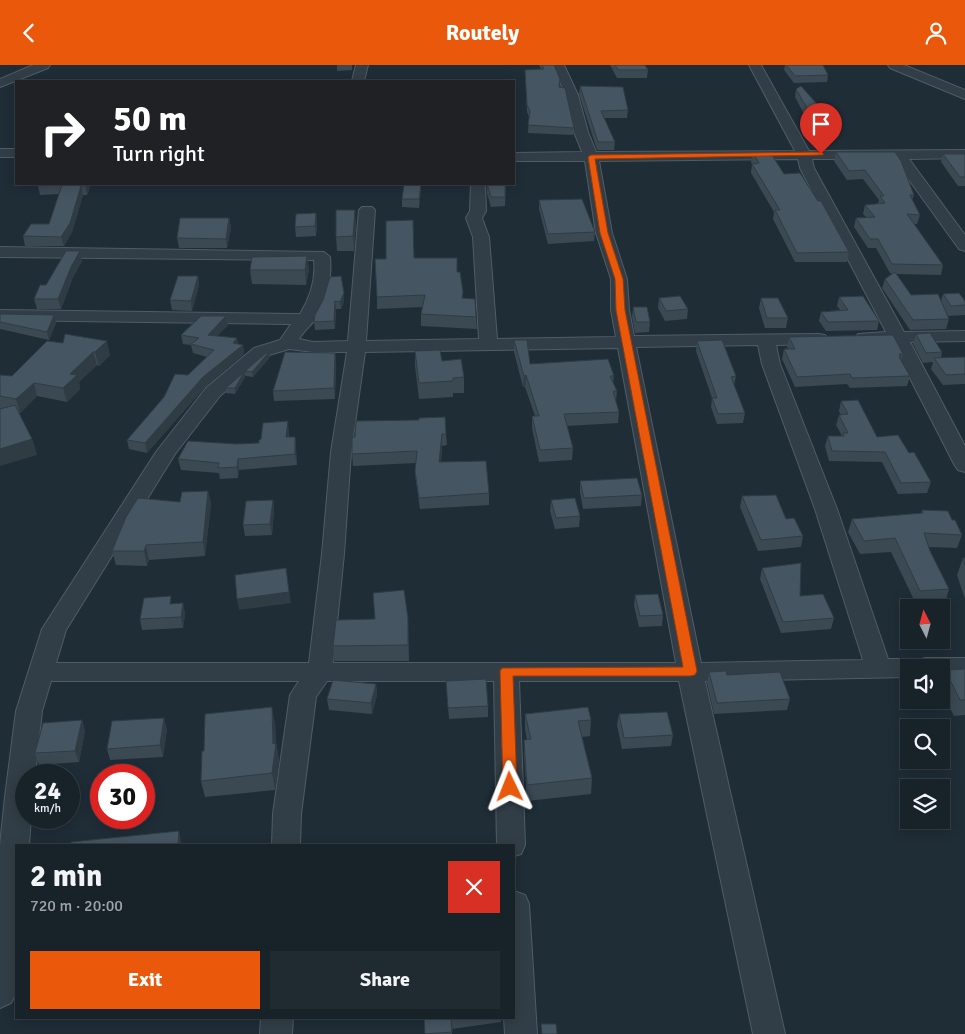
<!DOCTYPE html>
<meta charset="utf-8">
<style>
body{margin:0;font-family:Signika,sans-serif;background:#202a31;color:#f1f3f6;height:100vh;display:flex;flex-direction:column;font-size:19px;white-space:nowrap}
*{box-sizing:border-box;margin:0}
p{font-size:16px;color:#9ea4a8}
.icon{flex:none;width:28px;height:28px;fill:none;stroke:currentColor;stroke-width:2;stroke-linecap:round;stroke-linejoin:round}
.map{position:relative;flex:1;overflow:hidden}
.drawer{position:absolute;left:15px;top:779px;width:500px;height:175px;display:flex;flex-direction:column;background:#172229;border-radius:0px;box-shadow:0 2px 12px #0003,0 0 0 1px #363f46}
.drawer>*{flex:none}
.hud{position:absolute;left:15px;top:15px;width:500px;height:105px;border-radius:0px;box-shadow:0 2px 12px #0003,0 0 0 1px #363f46;background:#202124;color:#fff;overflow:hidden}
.needle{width:32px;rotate:354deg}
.controls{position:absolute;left:900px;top:534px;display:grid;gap:10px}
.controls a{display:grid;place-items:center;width:50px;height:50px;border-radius:0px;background:#172229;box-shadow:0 2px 12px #0003,0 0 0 1px #363f46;font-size:25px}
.speed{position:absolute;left:15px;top:699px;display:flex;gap:10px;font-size:25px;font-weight:700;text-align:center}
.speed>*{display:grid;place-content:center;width:65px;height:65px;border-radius:50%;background:#172229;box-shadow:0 2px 12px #0003,0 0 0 1px #363f46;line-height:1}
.speed small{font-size:12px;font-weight:400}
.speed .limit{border:8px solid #d22;background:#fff;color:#111}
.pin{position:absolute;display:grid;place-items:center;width:42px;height:42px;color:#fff;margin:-51px -21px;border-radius:50% 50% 50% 0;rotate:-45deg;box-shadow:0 0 5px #0007}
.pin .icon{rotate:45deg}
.me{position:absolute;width:55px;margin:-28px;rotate:358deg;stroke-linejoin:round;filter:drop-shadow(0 0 4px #0008)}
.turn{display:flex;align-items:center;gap:18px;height:105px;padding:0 15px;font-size:22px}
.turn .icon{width:65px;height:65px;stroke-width:2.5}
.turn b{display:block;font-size:35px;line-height:42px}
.round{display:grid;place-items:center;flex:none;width:52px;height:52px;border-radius:0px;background:#202a31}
.overview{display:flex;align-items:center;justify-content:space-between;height:85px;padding:0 15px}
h1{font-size:30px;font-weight:700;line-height:38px}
.cta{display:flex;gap:10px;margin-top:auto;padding:10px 15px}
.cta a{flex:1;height:58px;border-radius:0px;background:#ea580c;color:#fff;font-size:20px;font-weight:700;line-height:58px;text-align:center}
.cta a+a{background:#202a31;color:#f1f3f6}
header{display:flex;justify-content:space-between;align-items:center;height:65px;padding:0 15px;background:#ea580c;color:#fff;font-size:22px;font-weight:700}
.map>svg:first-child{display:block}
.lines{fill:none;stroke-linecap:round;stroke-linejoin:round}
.minor-casing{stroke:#505c65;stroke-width:2}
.minor{fill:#323e47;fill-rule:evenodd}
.wall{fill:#3b4953}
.shaded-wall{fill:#303c44}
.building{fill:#455561;stroke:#303c44}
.route{fill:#ea580c;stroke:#983908}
</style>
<header><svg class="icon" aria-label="back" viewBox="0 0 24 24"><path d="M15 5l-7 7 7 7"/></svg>Routely<svg class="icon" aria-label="person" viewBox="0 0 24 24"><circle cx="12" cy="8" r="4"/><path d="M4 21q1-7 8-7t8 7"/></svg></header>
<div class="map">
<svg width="965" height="969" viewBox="0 0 965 969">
<rect width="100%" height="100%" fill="#1f2d37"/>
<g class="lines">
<!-- minor casing -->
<g class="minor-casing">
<path id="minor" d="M33 0H50L48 3 0 22V14Z
M356 0H368L364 16H352Z
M552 0H564L578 30 588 67 596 87 795 86 749 0H761L809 86 965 85V93L909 94 965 170V186L959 184 894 94H812L814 103 904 267 965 266V276L910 277 965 381V407L958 405 955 401 892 278 858 277 855 273 858 269 886 267 800 103 798 94 599 96 612 168 627 214 629 245 634 271 819 269 825 270 828 274 825 278 819 279 776 280 780 299 837 444 888 594H909L916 596 925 593H965V611H941V602H909V612L705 616 785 969H753L679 616H519L525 780 521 789 514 791V780H497L494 616H327L316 632 301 749 300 780H272L273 749 290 630 299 616H51L42 646 35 710H26V752H31L29 780H16V928L11 938 0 943V780L5 732 16 646 42 564 156 387 206 323 254 283 280 275 291 259 0 255V245L300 249C310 233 316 214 314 195L0 192V182L324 187 330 192C332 215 326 238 314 256 309 262 303 267 299 274L313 277 348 276 359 145 362 142H372L375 145 366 276 479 274 473 172 466 153 470 146 471 119H485L486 146 482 153 489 172 497 274 616 272 611 245V214L596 168 585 96H514V88L582 87 574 67 566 30ZM758 280 762 299 815 444 863 595 701 598 636 282ZM618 283 676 598H333L344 489 351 387 365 287ZM289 284 313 287H347L331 387 322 489 309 598H56L66 565 175 389 220 331 266 291Z
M888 0H904L965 25V34L890 3Z
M0 84H16V92H0Z
M514 826 525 830 529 839 537 969H505L504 952H514Z
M261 952H293L292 969H260Z"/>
</g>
<!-- minor -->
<use href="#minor" class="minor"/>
</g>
<!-- wall -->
<path class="wall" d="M318 0H352V5L337 6V0Z
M539 0H554L560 22 574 63 573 70 528 68 529 52 527 47 525 5 541 4Z
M610 0H645L648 5 647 13H617Z
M785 0H823L828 10 827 17 794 18 784 5Z
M580 21 628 45 627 53H604L615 77 614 85H597L579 29Z
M796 24 833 57 831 66H813L795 32Z
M836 87 914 130 912 135 920 150 917 159H914L943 200 941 210 896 209 911 230 941 236 943 229 965 236V250L948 251 945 247 949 254 946 264 910 265 882 223 885 214 892 208H890L876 183H868L854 162 856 153 866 152 863 149 865 140 878 139 879 135 863 114 847 115 834 96Z
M753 88 784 109 849 187 847 197H795L773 154 774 147 751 108 752 99 751 97Z
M943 89H965V121H958L941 97Z
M91 119 87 130H83L72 167 64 181H25L23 171 49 159 59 129 40 130 38 121Z
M487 119H506L505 141 491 142 487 128Z
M421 125 419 143 402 142V134Z
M539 135 595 167 594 176 548 179 539 144Z
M316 148 317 158 316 171 296 172 295 162Z
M229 153 231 163 227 183H179L177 173Z
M356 158 354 186H337L336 172Z
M307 191 309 205 306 220 252 219 250 205Z
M414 193 457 207 463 227V233L476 252 477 264 421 261V249L423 242 377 244V232L386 194Z
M82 196 73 212 61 244H37L34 234 46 220Z
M198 211 199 220 192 246 172 245 170 235Z
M344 228V236L341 244H336L335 264 315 265 314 257Z
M839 232 879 256 877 265 826 266 819 256 821 247 840 245 837 241Z
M659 233 688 244 687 254 665 256 658 243Z
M761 233 788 253 786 263H765L759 243Z
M633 242 650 257 649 267 635 268 632 252Z
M0 249 54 250 56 258 49 275 0 264Z
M226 251 228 260 217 271 238 279 243 280 244 289 205 322 147 388 129 384 127 375 188 310 207 292 193 288 191 280 183 279 181 270Z
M916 269 942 287 941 293 965 292V319L943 320 931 304 933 297 923 298 913 279Z
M789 272 903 289 901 296 910 311 907 321 850 323 847 319 795 322 782 294 784 284H788L787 282Z
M514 275 530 299 614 311 613 318 617 326 616 336 619 347 618 358 567 361 573 383 572 395 539 397 532 363V351H535L525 322H523L514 287Z
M47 276 110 290 99 301 97 300 79 317 80 324 67 337 37 331 20 348H18L32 374 37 390 0 344V310L12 311Z
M697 276 736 311 734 321 745 348 743 358 717 359 711 342 712 333 696 286Z
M415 286 442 296 464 312V328H453V332L419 334 415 301Z
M269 287 270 292 253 312 246 311 245 306Z
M335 288 336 298 335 334 274 336 273 326Z
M244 307 245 312 235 329 226 328V323Z
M841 336 877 372 909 388 931 417 927 428 898 429 882 397 829 396 825 381 828 371H842L836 360 839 350H841L839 346Z
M419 355 446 369 447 380 442 381 441 397 489 428V440L420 444 416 417 415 406 416 398 353 401 352 389Z
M289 367V372H295L297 400 239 405 238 413 220 414 219 408 181 405 178 394 259 378Z
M580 416 642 430 641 441 583 444 580 427Z
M208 426 211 439 205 491 149 495 147 501 116 500 112 486 180 437Z
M742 431 786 454 803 471 801 482 758 486 740 442Z
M273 435 274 446 272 470 245 471 243 460Z
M551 435 580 451 579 462 555 464 550 446Z
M922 445 952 455 962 470 957 483 929 482 930 486 949 524 945 538 916 539 891 487 860 489 848 467 852 454 921 448Z
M963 493H965V534L957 510Z
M762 503 800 531 834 553 831 564 781 568 760 514Z
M635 530 663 550 662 561 639 562 634 541Z
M183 538 185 549 183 563 142 565 140 554 173 539Z
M408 553 409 596H335L333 581Z
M965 604V650L954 651 941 625V615L945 605Z
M709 607 727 610 790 634 787 645 714 649 707 618Z
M446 616 488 641V652L449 654Z
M376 619 377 630 372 649 329 645 327 634Z
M525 649 591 655 590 671 582 672 592 713 591 729 527 736 524 690V675H527L525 664Z
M619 649 673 670 671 681 622 684 617 660Z
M82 655 85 666 79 697 39 700 35 688Z
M275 658 276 678 279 695 275 725 205 732 201 716 204 686Z
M167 664 163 692 110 695 107 684Z
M424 952H501V957L452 964V969H425Z"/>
<!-- shaded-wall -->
<path class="shaded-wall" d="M86 119H91L87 130 85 120Z
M421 119V125L419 143V134Z
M81 121 83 130 72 167 64 181 61 172Z
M355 145 356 158 354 186 353 171Z
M316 148 317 158 316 171 315 161Z
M229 153 231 163 227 183 226 174Z
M80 186 82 196 73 212 61 244 58 234 71 202Z
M307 191 309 205 306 220 305 205Z
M198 211 199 220 192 246 191 236Z
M344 228V236L341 244 340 237Z
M335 236 336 244 335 264 334 256Z
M54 250 56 258 49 275 47 267Z
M226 251 228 260 210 279 208 270Z
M237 273 239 282 243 280 244 289 205 322 147 388 145 378 233 278Z
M107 276 110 290 99 301 95 287Z
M93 287 97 300 79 317 80 324 67 337 63 323 70 309Z
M269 287 270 292 253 312 252 307Z
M335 288 336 298 335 334 334 323Z
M244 307 245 312 235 329V323Z
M526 310 525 322H523L524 311Z
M34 318 37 331 20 348 16 334Z
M288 356 289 367 288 383 286 372Z
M442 369V381L440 409 439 397Z
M295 372 296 382 297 400 295 389Z
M32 374 37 390 0 401V384Z
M238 394 239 405 238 413 237 402Z
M208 426 211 439 205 491 203 477Z
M273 435 274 446 272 470 270 459Z
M146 480 149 495 147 501 144 486Z
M286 503 291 538 239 545 237 534Z
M183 538 185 549 183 563 181 552Z
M376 619 377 630 372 649 371 638Z
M272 642 275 658 276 680V678L279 695 275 725 272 708 273 679Z
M164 653 167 664 163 692 160 680Z
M82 655 85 666 79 697 75 686Z
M179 766 182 780H178Z"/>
<!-- building -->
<path class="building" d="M542 0H554L560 14 559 22 565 23 574 63 528 60 530 46 527 40 525 5 544 4Z
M615 0H645L648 5H618Z
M786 0H823L828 10 795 11Z
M580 21 623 22 628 45 601 46 615 77H598Z
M801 21 833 57H815L796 24Z
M770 87 784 109 800 108 818 136H821L849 187 797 188 775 145H780L752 99 759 98 753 88Z
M836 87H895L901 96 914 130H910L920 150 907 149 943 200 892 199 878 174H870L856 153 875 152 865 140 885 138 880 131H884L865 105 849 106Z
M943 89H965V112H960Z
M39 119H86L85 120 81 121 70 158 61 172 23 171 31 159H49L62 120 38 121Z
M404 119H421L419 134H402Z
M487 119H505V132H491Z
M582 134 595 167 548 169 539 135Z
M336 145H355L353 171 336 172Z
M316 148 315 161 295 162 296 149Z
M180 153H229L226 174 177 173Z
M413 155 414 193H457V207H460L463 227 462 233 475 234 476 252 421 249 425 230 377 232 375 194H386V156Z
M66 186H80L71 202 58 234H34L40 220H46Z
M307 191 305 205H250L252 192Z
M895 207 911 230 938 229 949 254 913 255 885 214Z
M178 211H198L191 236 170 235Z
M341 211 344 228 340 237 335 236 334 256 314 257 315 250 323 235 330 212Z
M959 228 965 236V240L951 241 943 229Z
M680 231 688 244 666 246 659 233Z
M863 231 879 256 828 257 821 247 848 245 839 232Z
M761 233H778L788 253H767Z
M633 242H647L650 257H636Z
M0 249 54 250 47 267 0 257Z
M201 251H226L208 270 237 273 233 278 243 280 203 312 145 378 127 375 164 332 175 309 188 310 214 285 191 279 199 273 181 270Z
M930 268 942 287 926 288 916 269Z
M65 269 107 276 95 287H93L70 309 77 310 63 323 34 318 16 334 0 331V310L12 311 47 276 63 278Z
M893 270 903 289H899L901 292H899L910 311 852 313 850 309 797 312 784 284H795L789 272Z
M514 275H527L530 299 608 294 614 311H610L617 326H613L619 347 564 349 573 383 540 385 532 351H539L526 310 524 311Z
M722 275 736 311 731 312 745 348 718 349 712 333H717L697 276Z
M440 285 442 296 461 294 464 312 453 313V316L419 318 415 286Z
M269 287 252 307 245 306 266 288Z
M285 287 335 288 334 323 273 326Z
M965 292V309L946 310 934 293Z
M244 307 235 323H226Z
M858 335 877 372 898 370 909 388 914 387 931 417 901 418 885 387 832 386 828 371H844L843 368H848L839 350 848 349 841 336Z
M15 340 32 374 0 384V344Z
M445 352 446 369H442L439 397 486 396 489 428 419 433 415 406 417 386 352 389V373L355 372 356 356 419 355V353Z
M288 356 286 372H295V389L238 394 237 402 218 403 219 398 178 394 188 376 236 379 259 378V375L261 374 263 358Z
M637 413 642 430 584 433 580 416Z
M208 426 203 477 146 480 144 486H112L126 452 138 433 180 437 182 427Z
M776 430 786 454 794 453 803 471 761 475 742 431Z
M575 433 580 451 556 453 551 435Z
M273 435 270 459 243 460 246 436Z
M922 445 948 446 952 455H955L962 470 924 468 930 486 949 524 920 526 895 473 864 476 852 454 923 448Z
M963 493H965V500Z
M801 498 800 531 823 529 834 553 783 557 762 503Z
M286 503 289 527 237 534 235 510Z
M404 525 408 553V580L333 581 336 555 375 554 373 528Z
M658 529 663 550 640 551 635 530Z
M171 531 170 539 183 538 181 552 140 554 144 533Z
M965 604V635H960L945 605Z
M726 606 727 610 780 607 790 634 717 638 709 607Z
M486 614 488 641 448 643 446 616Z
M333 615 376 619 371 638 327 634Z
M272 642 273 679 276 678 272 708 201 716 202 686H204L205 649Z
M588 642 591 655 578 656 592 713 527 720 524 675 531 674 525 649Z
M667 647 673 670 624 673 619 649Z
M164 653 160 680 107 684 112 656Z
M82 655 75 686 35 688 43 658Z
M179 766 178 780H71V777Z
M424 952H455L451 953 452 967 425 969Z
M541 959H556L557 969H542Z"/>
<!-- route -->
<path class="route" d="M821 87 824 89 823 90 595 94 608 168 623 214 625 245 697 606 695 610 690 611H513L517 722 515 726 510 728 505 726 503 722 500 606 502 603 683 602 616 245 615 214 600 168 588 92 591 90Z"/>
</svg>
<div class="controls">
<a><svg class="needle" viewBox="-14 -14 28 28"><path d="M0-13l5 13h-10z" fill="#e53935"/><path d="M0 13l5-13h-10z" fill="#9ea4a8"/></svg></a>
<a><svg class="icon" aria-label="sound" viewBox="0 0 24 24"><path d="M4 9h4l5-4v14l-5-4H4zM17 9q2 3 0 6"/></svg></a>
<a><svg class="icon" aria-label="search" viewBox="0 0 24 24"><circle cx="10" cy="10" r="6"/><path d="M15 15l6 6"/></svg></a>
<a><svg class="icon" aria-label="layers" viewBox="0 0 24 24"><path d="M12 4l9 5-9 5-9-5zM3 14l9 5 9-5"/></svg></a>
</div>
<div class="speed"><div>24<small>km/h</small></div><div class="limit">30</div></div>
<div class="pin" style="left:821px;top:89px;background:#d93025"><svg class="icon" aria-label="arrive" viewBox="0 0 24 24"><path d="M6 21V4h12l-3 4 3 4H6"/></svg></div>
<svg class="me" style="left:510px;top:722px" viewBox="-20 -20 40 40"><path d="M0-17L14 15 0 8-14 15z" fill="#ea580c" stroke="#fff" stroke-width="4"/></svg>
<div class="hud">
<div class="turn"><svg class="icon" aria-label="right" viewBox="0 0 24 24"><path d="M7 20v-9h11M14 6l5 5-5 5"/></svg><div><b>50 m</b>Turn right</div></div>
</div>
<section class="drawer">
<div class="overview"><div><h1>2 min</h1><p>720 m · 20:00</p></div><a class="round" style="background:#d93025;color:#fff"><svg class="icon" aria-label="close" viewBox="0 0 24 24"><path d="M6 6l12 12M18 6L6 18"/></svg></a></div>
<div class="cta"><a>Exit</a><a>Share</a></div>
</section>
</div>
